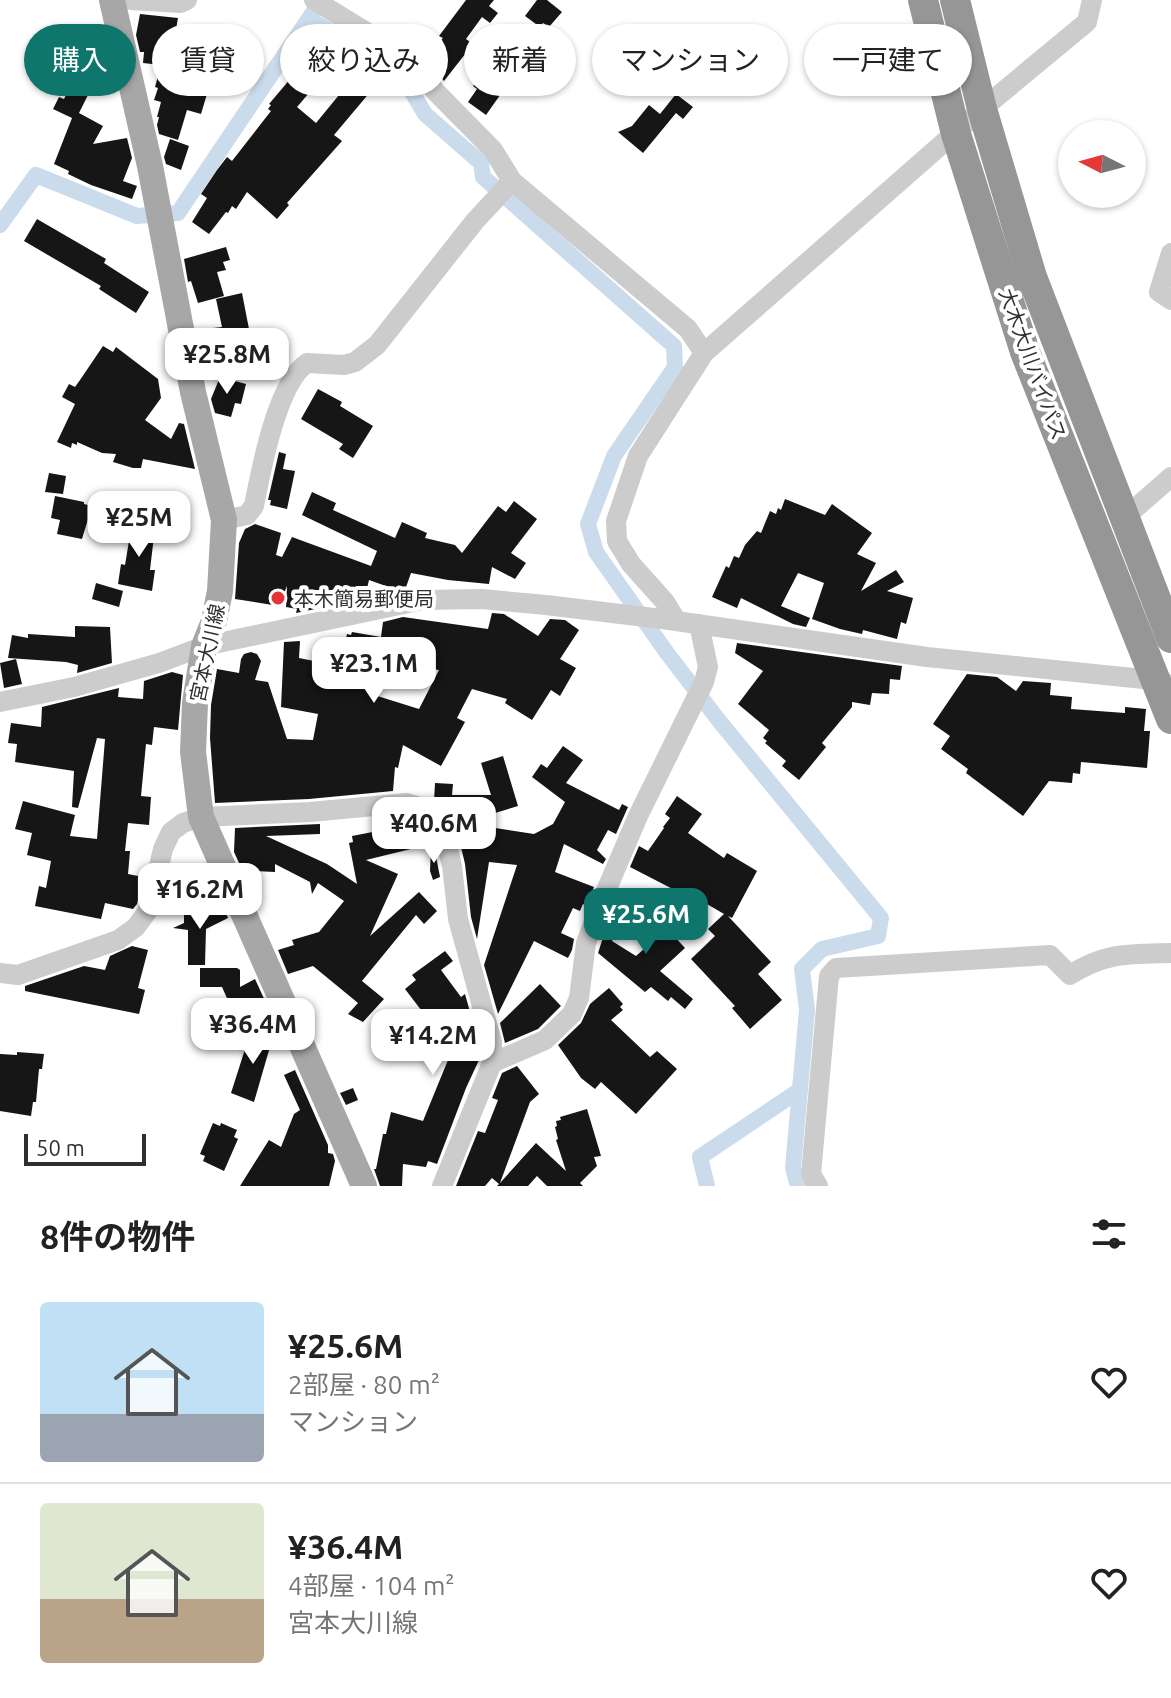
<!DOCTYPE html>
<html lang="ja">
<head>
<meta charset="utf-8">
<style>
	:root { --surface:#fff; --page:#f2f2f2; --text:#222; --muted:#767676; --line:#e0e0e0; --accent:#0f766e }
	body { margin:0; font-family:Ubuntu,"Noto Sans JP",sans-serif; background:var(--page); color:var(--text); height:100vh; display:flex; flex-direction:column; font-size:30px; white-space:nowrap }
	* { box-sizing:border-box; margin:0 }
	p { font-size:26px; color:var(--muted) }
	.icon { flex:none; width:44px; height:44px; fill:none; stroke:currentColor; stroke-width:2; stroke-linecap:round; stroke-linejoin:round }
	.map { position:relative; height:1186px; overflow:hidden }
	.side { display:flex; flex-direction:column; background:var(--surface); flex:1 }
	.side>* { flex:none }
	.top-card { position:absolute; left:24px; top:24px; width:1124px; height:72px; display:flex; gap:16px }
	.needle { width:52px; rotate:276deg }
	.tools { position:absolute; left:1058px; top:120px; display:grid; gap:16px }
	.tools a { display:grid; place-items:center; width:88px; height:88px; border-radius:50%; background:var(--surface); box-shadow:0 2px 6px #0004; font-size:40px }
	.scale { position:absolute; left:24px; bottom:20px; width:122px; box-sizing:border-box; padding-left:8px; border:4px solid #2f2f2f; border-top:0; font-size:22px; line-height:28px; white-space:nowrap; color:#2f2f2f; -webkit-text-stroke:6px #fff; paint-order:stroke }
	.price { position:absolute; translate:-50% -68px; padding:0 18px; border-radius:16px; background:#fff; color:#222; font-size:26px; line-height:52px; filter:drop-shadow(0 2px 4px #0008) }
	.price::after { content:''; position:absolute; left:50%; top:48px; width:24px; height:18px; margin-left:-12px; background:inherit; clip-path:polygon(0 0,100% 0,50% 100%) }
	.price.current { background:var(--accent); color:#fff }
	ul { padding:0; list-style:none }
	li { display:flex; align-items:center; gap:24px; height:200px; padding:0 40px }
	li+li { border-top:2px solid var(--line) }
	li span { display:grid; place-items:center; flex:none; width:224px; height:160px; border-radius:8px; color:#555 }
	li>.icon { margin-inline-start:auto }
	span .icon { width:96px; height:96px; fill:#fffc; stroke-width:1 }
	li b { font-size:34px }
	h2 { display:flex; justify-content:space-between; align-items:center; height:96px; padding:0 40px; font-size:34px }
	.chip { padding:0 28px; border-radius:36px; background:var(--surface); box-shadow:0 2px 6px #0004; font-size:28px; line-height:72px }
	.chip.current { background:var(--accent); color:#fff }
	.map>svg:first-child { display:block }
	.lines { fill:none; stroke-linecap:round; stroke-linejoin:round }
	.canal { stroke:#cadcec; stroke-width:16 }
	.building { fill:#161616; fill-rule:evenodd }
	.minor { stroke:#ccc; stroke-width:20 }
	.major { stroke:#a7a7a7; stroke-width:26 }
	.highway { stroke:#969696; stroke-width:30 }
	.poi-dot { fill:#e43433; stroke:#fff; stroke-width:3 }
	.labels { text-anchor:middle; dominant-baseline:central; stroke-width:8; stroke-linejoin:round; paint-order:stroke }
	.street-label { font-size:20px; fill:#2f2f2f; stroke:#fff }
	.poi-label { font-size:20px; fill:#2f2f2f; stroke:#fff; text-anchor:start }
</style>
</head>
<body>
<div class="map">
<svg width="1171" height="1186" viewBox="0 0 1171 1186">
	<rect width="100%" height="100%" fill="#fff"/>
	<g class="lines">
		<g class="canal">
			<polyline points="309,19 400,72 425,114 481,163 483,177 674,346 675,367 614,456 588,524 596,552 667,653 720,722 881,918 878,936 822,949 802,969 807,1010 793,1168 798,1186"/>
			<polyline points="0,225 36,175 137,216 178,213 314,11"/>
			<polyline points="707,1186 700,1157 800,1090"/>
		</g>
	</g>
	<g class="building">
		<polygon points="466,0 494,0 489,6 498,13 490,23 482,17 466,39 473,44 444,81 425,57 443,38 439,36"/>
		<polygon points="537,0 547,0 562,12 549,27 543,23 540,27 525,16"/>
		<polygon points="140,14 178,18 175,35 180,36 176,58 192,62 184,87 207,94 201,114 187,110 178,140 159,134 157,125 159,117 157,117 161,102 154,100 158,88 155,87 161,65 143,63 144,52 140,52 136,35"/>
		<polygon points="508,37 533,55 520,73 517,71 486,115 468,102 477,89 473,86"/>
		<polygon points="333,65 297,107 316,123 348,84 350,87 356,79 371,91 334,135 342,141 287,203 289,205 277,219 247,192 236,209 232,206 228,213 226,212 209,234 192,222 207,198 201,194 217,170 227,157 232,161 271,111 268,109 271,105 269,104 291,78 307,70 307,67"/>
		<polygon points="72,82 90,91 79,113 103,126 93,144 127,138 132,158 123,181 137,186 132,199 91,185 68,174 69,171 54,164 72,118 53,109 59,97 64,99"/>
		<polygon points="676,94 693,107 683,119 676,113 643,153 618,132 632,126 649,105 660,114"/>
		<polygon points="170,139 189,146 181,170 166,164 164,157"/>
		<polygon points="37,219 106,259 104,263 149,292 136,313 99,289 101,286 24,241"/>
		<polygon points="226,247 230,260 223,262 226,270 217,272 224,296 198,303 191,281 188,282 184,259"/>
		<polygon points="242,293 249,329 231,332 232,339 216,342 213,328 222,327 216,299"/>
		<polygon points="103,346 113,352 116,347 158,379 161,398 145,420 171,439 179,423 184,424 195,469 143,459 141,468 133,468 113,462 116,454 102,453 77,442 77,445 72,443 71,448 57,442 75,404 62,397 69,384 75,387 80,380"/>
		<polygon points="220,377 246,384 241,404 235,403 231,417 215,413 211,399"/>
		<polygon points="318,389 342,402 340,406 373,426 353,458 339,449 343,444 301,419"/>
		<polygon points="279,452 286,454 283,469 295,471 287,509 270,505 271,500 268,500"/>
		<polygon points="49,473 66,476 63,494 45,492"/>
		<polygon points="312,492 336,503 333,510 395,538 402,522 427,533 425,538 455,545 462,553 498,506 506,512 514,501 537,519 511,553 526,563 515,579 492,567 489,584 448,580 411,573 405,590 401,588 400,591 369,580 365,597 356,595 355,599 338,594 337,599 332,599 330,606 296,613 297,609 286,607 287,586 279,606 235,599 239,543 245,529 255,524 281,533 276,555 282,557 292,537 371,566 377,551 302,515"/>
		<polygon points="55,496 84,502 84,504 92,506 82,539 57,534 60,520 51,518"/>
		<polygon points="785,499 825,515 832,504 872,533 857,554 876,563 861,591 896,570 904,582 887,591 913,598 906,624 901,622 897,639 863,630 862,634 840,629 812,619 824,583 798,573 781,606 810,618 806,627 793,624 741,598 737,608 712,597 726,566 729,568 734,556 739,558 745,545 757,531 761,533 770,511 776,514 778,508 781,510"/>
		<polygon points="132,523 155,527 150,570 155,570 152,591 118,584 121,564 125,565"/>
		<polygon points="96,583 123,591 119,607 92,599"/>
		<path d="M492,613L504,614L538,636L550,619L565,620L579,630L560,659L576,668L560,696L551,690L532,720L505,703L507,699L472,689L457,718L465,722L441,766L403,745L398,768L395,767L393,791L309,799L215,803L210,738L211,705L217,669L239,673L241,659L244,654L251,652L257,654L261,661L255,680L268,682L287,739L313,740L318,714L281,707L284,642L300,641L299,658L334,665L336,659L341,660L347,634L351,635L352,632L381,637L383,622L403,617L488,629ZM377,663L439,670L419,709L371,694Z"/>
		<polygon points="75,626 110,627 112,663 77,673 78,665 66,662 8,658 12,635 28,638 28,634 75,637"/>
		<polygon points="737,643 902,666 900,680 890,679 889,694 872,693 870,705 852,702 852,707 822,743 826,747 799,780 782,766 786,761 765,743 767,741 763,738 769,730 738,704 763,671 735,653"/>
		<polygon points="16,659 22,684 4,688 0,663"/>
		<polygon points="172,672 183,675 178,730 154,727 152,745 146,744 141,796 151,797 149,825 128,823 125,851 130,851 128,874 143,877 137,904 133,909 105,903 101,919 35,906 39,886 46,888 51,861 27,855 32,833 15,829 23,801 75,815 70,836 97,839 105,739 97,738 78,808 72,807 74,771 15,762 17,744 8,743 11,723 41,727 42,707 119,688 118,697 143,699 144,681"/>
		<polygon points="967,674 997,677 1016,691 1023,681 1051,683 1050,695 1072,697 1071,709 1125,713 1125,707 1146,709 1144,731 1150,731 1147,768 1081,762 1080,774 1073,773 1072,783 1049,781 1023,816 966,773 968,769 941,749 950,736 933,724"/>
		<polygon points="563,746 583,760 566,783 619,810 622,804 628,807 616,834 608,830 597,850 606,859 603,864 564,844 555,872 594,887 586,906 583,904 580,911 573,908 561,933 574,939 572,950 568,958 534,941 498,1014 484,965 517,865 489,862 477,939 471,917 465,864 458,834 447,813 434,801 435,783 453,784 452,795 491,795 481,763 503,756 518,806 462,823 534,834 553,824 565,802 532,777 541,764 547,768"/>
		<polygon points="677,796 702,814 688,833 724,858 727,853 757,871 732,918 728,916 771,962 758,974 782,1000 750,1029 732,1008 735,1006 691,959 715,936 708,929 724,914 695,897 694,900 630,867 639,846 648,851 664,828 663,827 670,818 665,814"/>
		<polygon points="406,816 412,818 419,847 366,860 398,874 370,936 419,892 437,911 424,924 416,915 362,981 384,999 363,1022 348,1014 358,1003 313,966 288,974 278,950 294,945 292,940 319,932 344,901 318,883 312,894 310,882 275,864 275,872 255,871 255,876 245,876 234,852 235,828 320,824 320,834 266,836 327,864 357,884 349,843 353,842 352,836 388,829 385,818"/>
		<polygon points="434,846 440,877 433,880 430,871 431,847"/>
		<polygon points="189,906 203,906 203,915 223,907 228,918 206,929 205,965 188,965 188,930 173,928 184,923 184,913 189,913"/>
		<polygon points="654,906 667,920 663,924 685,948 660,971 693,999 685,1009 671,997 668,1001 651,987 645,992 598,953 612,910 616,912 618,907 624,910 612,941 636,956 654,940 638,923"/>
		<polygon points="132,946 148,950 138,988 145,990 139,1014 25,991 25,986 84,966 105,970 110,956"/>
		<polygon points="445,951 453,961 441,970 461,997 465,994 479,1044 479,1060 466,1088 437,1164 428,1161 426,1167 403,1164 402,1186 380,1186 374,1169 376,1169 383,1134 386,1134 391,1112 423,1121 457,1038 447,1044 405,989 416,980 412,975"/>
		<polygon points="200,968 237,968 240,970 240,987 255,979 266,1003 242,1014 241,1011 234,1014 222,987 200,987"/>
		<polygon points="540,984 561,1006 538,1029 505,1043 500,1023"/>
		<polygon points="609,988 623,1004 620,1007 623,1010 611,1020 650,1057 657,1051 677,1069 636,1114 601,1082 595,1089 581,1078 558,1045 581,1023 590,1004"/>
		<polygon points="259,1028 274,1033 254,1102 231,1093 247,1043 254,1045"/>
		<polygon points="424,1031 443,1047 424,1059 419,1054 415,1057 407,1043"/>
		<polygon points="17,1052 44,1054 42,1069 39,1069 36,1102 33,1102 31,1116 0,1111 0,1054 17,1055"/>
		<polygon points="517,1066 539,1094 530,1102 500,1183 536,1143 566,1171 556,1140 558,1139 555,1127 557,1126 556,1121 561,1120 560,1117 587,1109 601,1156 594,1157 597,1166 580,1183 583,1186 547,1186 537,1176 528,1186 497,1186 499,1184 492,1178 485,1186 456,1186 478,1131 485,1133 498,1100 492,1098 502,1073"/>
		<polygon points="295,1070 328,1145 328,1153 333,1154 335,1161 329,1186 240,1186 269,1140 281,1147 294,1114 300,1110 284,1075"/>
		<polygon points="353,1088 358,1100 346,1105 340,1093"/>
		<polygon points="213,1123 220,1126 221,1123 237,1130 234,1137 238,1139 224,1171 203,1161 205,1156 200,1154"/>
	</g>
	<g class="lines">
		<g class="minor">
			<polyline points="131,0 180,3 187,0"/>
			<polyline points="314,0 396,50 417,67 435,91 493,150 512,181 688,329 704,353"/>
			<polyline points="1171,253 1159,292 1171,300"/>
			<polyline points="1124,518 1171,477"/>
			<path d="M224,520L247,515L254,506C261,470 277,383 307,363L344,365L355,362L377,345L475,221L512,181"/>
			<polyline points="676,620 665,602 631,564 617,541 616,521 638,456 704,353 982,109 1087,22 1092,0"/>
			<polyline points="0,702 74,687 159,663 204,646 423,600 482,599 546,605 662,619 927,657 1163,681"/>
			<polyline points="0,973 18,975 118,940 136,927 149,909 163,849 171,832 183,823 201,817 310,812 407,803 423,808 436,819 445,837 452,866 458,919 492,1042 492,1063 442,1186"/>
			<polyline points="492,1063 545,1040 572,1014 579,998 586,943 603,898 638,816 704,682 708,667 699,624"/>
			<path d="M818,1186L811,1174L829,976L836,968L1050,955L1070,975C1105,952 1131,954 1171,953"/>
		</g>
		<polyline class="major" points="112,0 150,166 193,392 224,520 220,591 214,621 204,646 195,703 193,752 201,817 364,1186"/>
		<g class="highway">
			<polyline points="923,0 956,134 1025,352 1171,719"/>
			<polyline points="955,0 982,109 1032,277 1171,638"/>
		</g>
	</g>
	<circle class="poi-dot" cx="278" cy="598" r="8"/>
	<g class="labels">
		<g class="street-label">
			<text transform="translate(1033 364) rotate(70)">大木大川バイパス</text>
			<text transform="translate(207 653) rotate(-78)">宮本大川線</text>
		</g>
		<g class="poi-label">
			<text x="294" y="598">本木簡易郵便局</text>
		</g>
	</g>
</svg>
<div class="tools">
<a><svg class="needle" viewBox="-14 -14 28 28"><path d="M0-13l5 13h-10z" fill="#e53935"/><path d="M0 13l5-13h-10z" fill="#767676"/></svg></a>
</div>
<div class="scale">50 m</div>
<b class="price" style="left:227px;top:396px">¥25.8M</b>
<b class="price" style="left:139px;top:559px">¥25M</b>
<b class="price" style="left:374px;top:705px">¥23.1M</b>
<b class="price" style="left:434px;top:865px">¥40.6M</b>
<b class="price" style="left:200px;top:931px">¥16.2M</b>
<b class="price current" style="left:646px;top:956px">¥25.6M</b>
<b class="price" style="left:253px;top:1066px">¥36.4M</b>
<b class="price" style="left:433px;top:1077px">¥14.2M</b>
<div class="top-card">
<a class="chip current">購入</a>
<a class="chip">賃貸</a>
<a class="chip">絞り込み</a>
<a class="chip">新着</a>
<a class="chip">マンション</a>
<a class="chip">一戸建て</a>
</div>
</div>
<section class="side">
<h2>8件の物件<svg class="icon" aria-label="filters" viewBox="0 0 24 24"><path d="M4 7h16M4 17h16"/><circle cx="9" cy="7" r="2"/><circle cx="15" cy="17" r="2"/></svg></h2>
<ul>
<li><span style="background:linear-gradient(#bfe0f5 70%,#9aa5b1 0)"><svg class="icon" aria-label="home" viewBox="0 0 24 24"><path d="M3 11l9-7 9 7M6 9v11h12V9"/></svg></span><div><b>¥25.6M</b><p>2部屋 · 80 m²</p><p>マンション</p></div><svg class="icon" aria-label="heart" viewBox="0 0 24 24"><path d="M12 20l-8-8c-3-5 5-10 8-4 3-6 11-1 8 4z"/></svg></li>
<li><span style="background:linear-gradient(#dfe7d0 60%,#b9a48a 0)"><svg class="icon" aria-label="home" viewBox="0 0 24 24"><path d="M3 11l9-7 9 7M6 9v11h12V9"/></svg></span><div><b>¥36.4M</b><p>4部屋 · 104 m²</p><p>宮本大川線</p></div><svg class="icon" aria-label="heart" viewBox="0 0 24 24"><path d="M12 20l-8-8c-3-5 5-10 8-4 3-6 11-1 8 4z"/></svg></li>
</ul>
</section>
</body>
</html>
